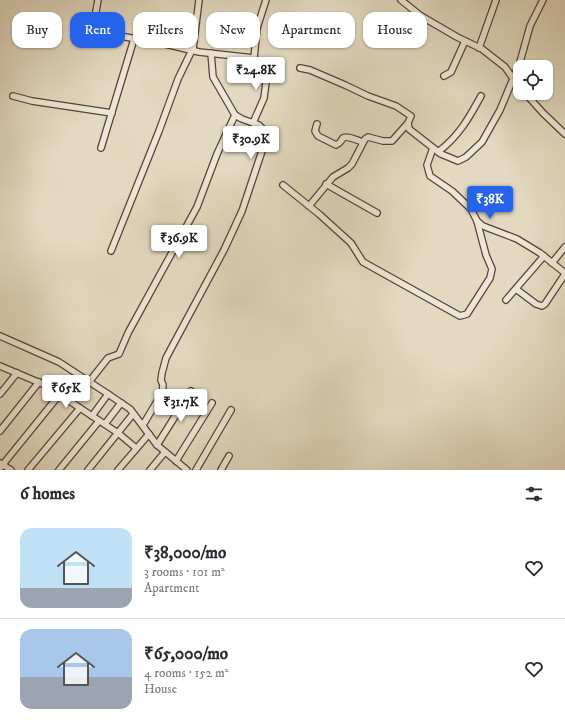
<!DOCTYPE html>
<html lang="en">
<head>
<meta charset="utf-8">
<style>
	:root { --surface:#fff; --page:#f7f7f7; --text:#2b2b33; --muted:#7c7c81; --line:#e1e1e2; --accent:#2563eb }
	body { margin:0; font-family:"IM FELL DW Pica",serif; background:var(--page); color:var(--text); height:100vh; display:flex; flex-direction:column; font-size:15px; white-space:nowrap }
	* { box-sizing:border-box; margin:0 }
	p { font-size:13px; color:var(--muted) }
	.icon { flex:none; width:22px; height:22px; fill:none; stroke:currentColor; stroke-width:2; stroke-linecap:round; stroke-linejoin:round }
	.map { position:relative; height:470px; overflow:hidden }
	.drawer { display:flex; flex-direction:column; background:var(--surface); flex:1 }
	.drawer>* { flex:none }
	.banner { position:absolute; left:12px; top:12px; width:541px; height:36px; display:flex; gap:8px }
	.controls { position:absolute; left:513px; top:60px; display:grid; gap:8px }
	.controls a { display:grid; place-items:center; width:40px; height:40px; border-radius:8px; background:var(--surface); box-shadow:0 1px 3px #0004; font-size:20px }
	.price { position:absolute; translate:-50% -34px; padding:0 9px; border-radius:4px; background:#fff; color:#222; font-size:13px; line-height:26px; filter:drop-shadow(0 1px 2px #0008) }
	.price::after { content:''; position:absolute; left:50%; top:24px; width:12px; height:9px; margin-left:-6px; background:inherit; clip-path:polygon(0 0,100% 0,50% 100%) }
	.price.active { background:var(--accent); color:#fff }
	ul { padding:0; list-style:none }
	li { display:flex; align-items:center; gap:12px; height:100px; padding:0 20px }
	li+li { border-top:1px solid var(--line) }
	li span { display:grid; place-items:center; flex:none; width:112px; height:80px; border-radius:12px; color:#555 }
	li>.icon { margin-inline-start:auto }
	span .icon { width:48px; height:48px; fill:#fffc; stroke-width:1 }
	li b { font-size:17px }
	h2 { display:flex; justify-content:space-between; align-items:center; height:48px; padding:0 20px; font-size:17px }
	.tag { padding:0 14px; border-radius:12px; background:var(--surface); box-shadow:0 1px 3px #0004; font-size:14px; line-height:36px }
	.tag.active { background:var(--accent); color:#fff }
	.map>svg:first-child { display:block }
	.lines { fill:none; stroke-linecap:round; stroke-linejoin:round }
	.minor-casing { stroke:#564332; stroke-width:8 }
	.minor { stroke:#ece6d6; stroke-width:5.5 }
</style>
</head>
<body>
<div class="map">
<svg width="565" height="470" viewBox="0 0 565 470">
	<rect width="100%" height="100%" fill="#e2d9c0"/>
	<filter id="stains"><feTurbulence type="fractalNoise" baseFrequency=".005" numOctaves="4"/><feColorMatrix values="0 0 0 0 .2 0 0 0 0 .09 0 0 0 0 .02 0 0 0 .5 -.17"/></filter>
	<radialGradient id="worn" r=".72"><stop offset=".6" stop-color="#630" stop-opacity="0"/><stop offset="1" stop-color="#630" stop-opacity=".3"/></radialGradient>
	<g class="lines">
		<g class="minor-casing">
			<g id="minor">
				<polyline points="98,0 93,28 96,32 161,43 199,52 254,58 257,28 266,0"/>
				<polyline points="401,0 421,16 457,37 482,49 505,67 520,88"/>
				<polyline points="479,48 496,0"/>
				<polyline points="193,49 199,0"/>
				<polyline points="300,68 310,70 345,85 368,96 396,106 411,116 408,123 409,129 441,154 458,161 466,157 482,142 500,110 520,62 530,26 543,0"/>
				<polyline points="444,76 451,72 465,41"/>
				<polyline points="546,87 547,87"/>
				<polyline points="525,93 543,113 565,134"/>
				<polyline points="13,96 32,101 112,113"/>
				<polyline points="253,123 264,98 266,82 254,58"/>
				<path d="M317,124L315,131L318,136L336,145C341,143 340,142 343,138C347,135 358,141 363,142"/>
				<polyline points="101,148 134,39"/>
				<polyline points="433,148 427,165 430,176 452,191 471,209 477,221 483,226 517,239 540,253 565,273"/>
				<path d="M438,152C459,136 469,118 481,96"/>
				<polyline points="326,184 377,213"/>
				<polyline points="283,185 319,214 351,243 363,262 460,316 467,314 490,278 492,269 486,255 477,221"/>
				<polyline points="309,206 333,177 348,168 352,164 365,139 368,137 383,141 392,141 408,123"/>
				<polyline points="111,251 159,131 178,79 192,50"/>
				<polyline points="552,263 565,247"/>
				<polyline points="516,289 536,304 542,306 545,304 565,274"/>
				<polyline points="506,300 544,256"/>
				<polyline points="0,336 59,362 108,394 130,409 157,445 187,470"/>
				<polyline points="0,366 45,385 118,433 136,448"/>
				<polyline points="89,382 108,358 119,354 128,333 197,207 217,154 235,115"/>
				<polyline points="0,394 17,373"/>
				<polyline points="92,416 108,394"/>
				<polyline points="105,424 121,403"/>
				<polyline points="143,425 162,393 163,385 161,380 162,373 166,358 224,250 242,211 266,139 266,132 259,125 242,119 235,115 213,77 211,53"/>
				<polyline points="0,431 39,382"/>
				<polyline points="157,445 191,391"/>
				<polyline points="176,461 212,403"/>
				<polyline points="0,463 11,470"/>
				<polyline points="0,468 60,394"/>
				<polyline points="28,470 80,408"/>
				<polyline points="59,470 99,421"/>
				<polyline points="88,470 133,414"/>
				<polyline points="118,470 149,434"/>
				<polyline points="150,470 165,452"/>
				<polyline points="196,470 231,410"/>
				<polyline points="221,470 229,456"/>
			</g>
		</g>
		<use href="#minor" class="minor"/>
	</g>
	<rect width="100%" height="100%" filter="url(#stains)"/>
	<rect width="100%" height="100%" fill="url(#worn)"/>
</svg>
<div class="controls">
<a><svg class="icon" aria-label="locate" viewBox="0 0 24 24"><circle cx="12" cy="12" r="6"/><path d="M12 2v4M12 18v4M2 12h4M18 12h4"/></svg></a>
</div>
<b class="price" style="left:256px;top:91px">₹24.8K</b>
<b class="price" style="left:251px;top:160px">₹30.9K</b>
<b class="price active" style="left:490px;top:220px">₹38K</b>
<b class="price" style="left:179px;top:259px">₹36.9K</b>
<b class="price" style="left:66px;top:409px">₹65K</b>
<b class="price" style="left:181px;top:423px">₹31.7K</b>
<div class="banner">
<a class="tag">Buy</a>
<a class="tag active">Rent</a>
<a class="tag">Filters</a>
<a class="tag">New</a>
<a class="tag">Apartment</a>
<a class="tag">House</a>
</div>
</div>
<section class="drawer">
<h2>6 homes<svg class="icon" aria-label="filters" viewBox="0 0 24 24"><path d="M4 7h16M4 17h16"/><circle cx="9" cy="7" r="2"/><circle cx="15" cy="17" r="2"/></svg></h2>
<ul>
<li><span style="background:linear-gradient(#bfe0f5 75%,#9aa5b1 0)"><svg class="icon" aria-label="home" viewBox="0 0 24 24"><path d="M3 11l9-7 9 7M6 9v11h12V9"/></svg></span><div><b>₹38,000/mo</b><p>3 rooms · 101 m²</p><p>Apartment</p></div><svg class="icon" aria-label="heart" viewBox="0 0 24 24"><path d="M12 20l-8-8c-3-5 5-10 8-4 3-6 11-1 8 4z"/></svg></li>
<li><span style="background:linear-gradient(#a9c7e8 60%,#9aa5b1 0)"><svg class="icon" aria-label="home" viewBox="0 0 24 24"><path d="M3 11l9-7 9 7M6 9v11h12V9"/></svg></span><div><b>₹65,000/mo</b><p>4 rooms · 152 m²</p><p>House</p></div><svg class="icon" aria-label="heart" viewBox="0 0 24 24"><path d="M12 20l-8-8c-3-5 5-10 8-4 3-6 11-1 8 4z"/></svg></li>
</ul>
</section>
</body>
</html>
